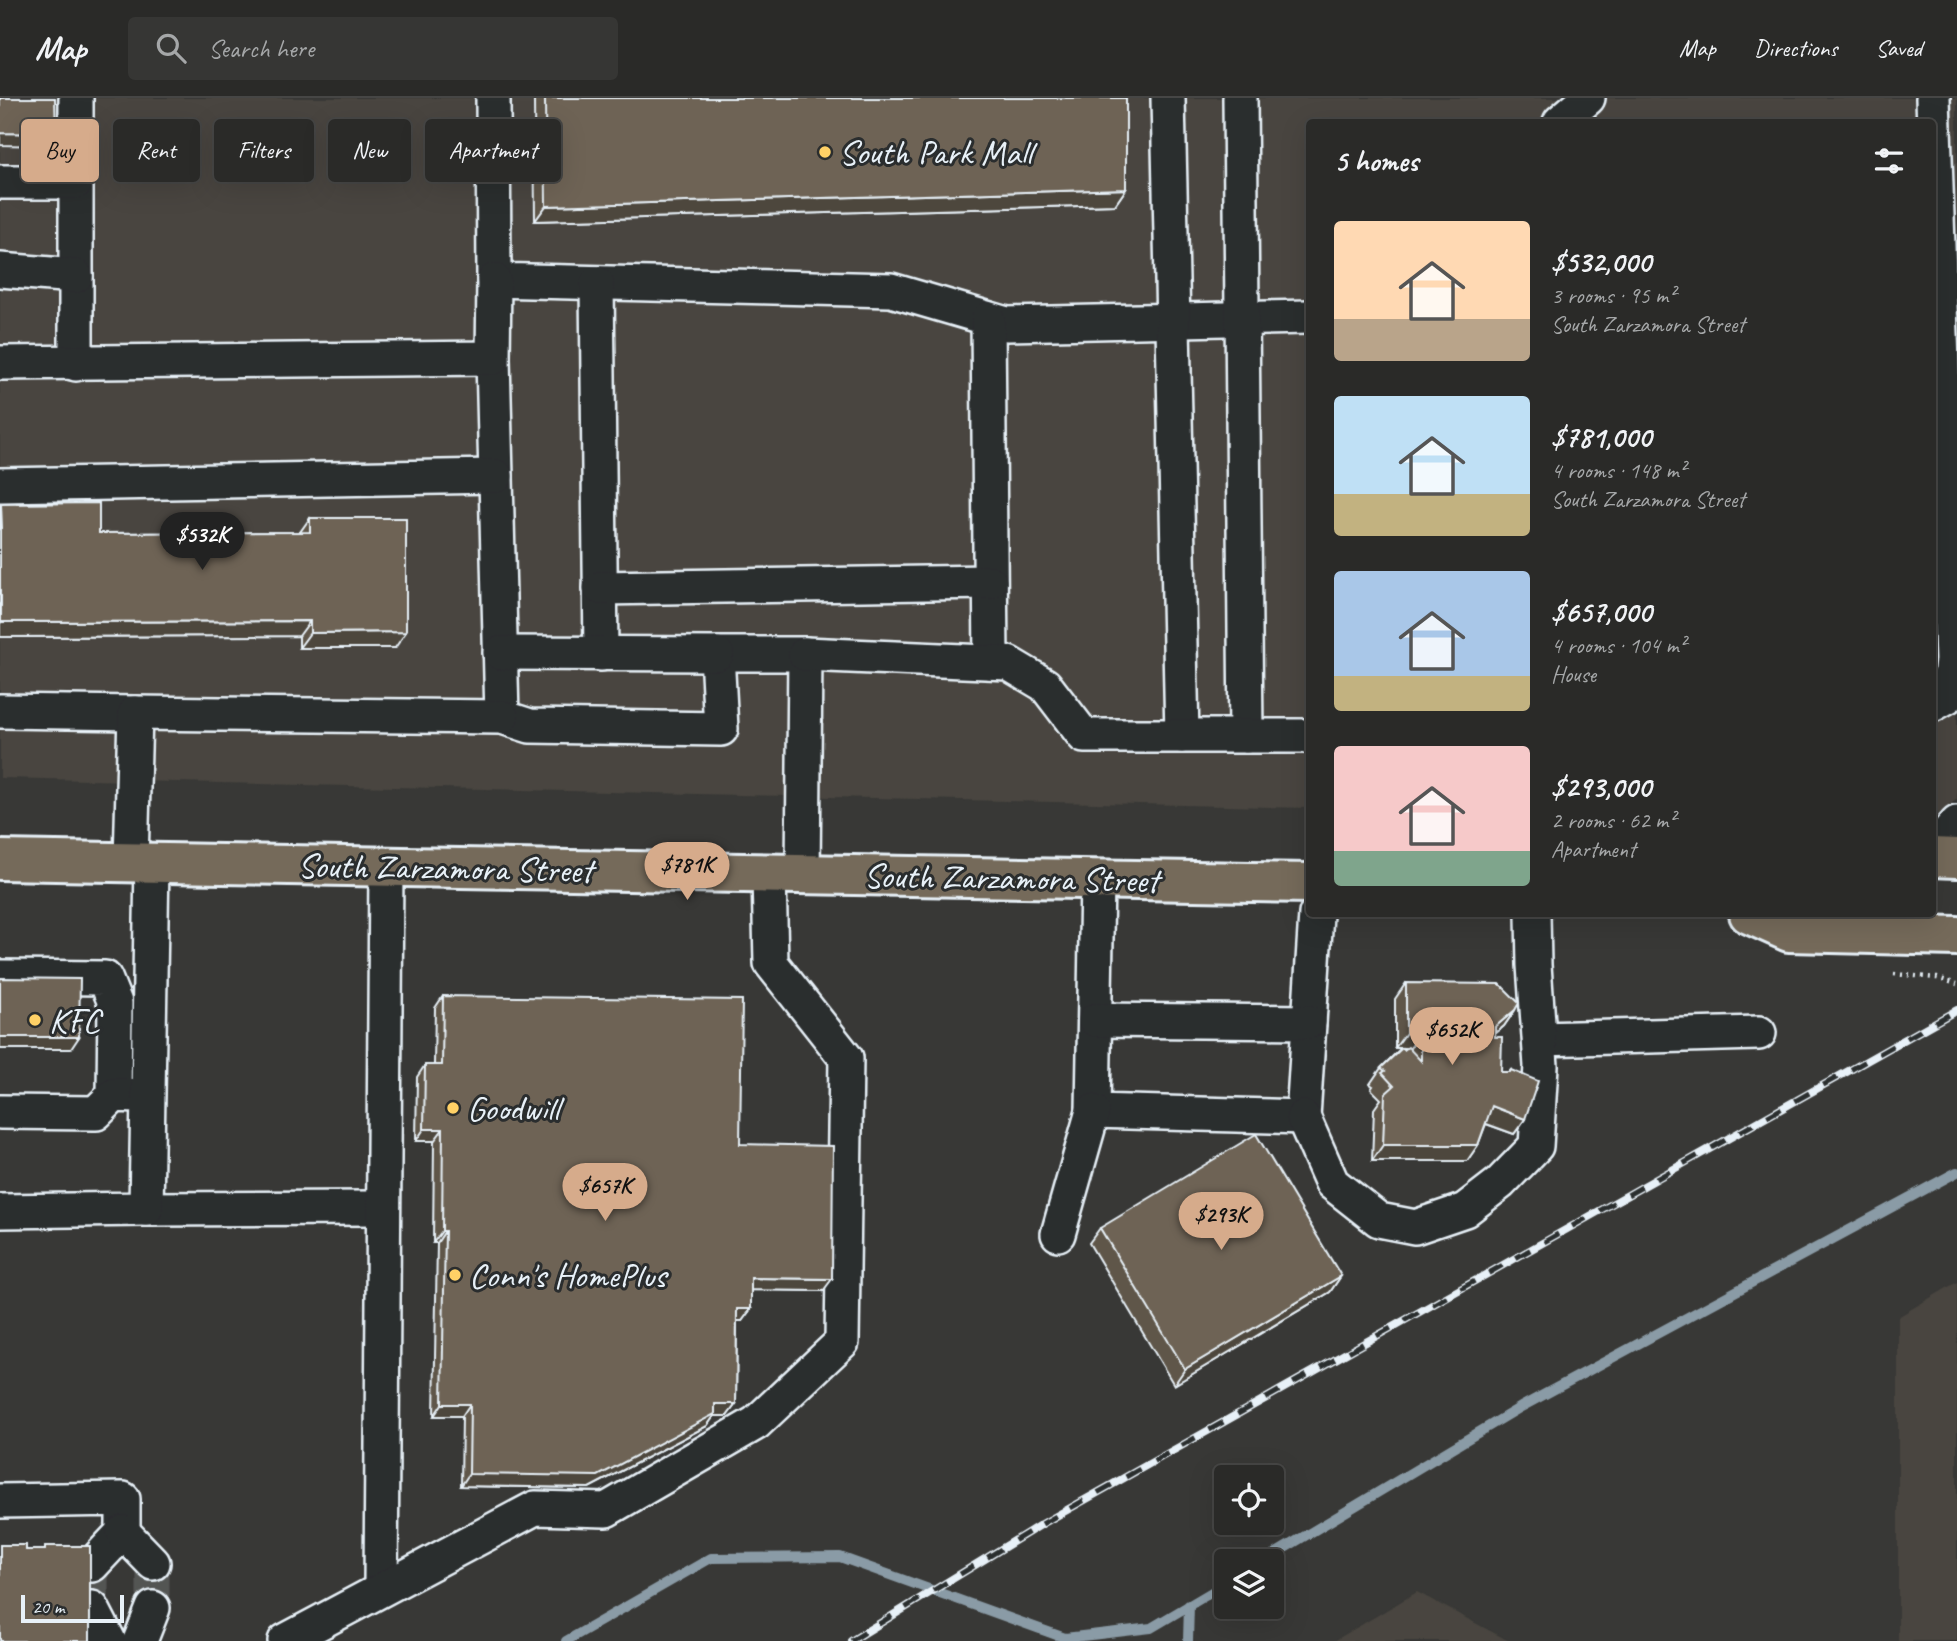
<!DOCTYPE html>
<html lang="en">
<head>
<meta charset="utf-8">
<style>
	:root { --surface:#2a2a28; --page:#363634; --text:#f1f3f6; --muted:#a5a7a8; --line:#464645; --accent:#d6ab8b }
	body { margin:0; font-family:Caveat,sans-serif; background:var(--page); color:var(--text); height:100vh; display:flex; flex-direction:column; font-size:26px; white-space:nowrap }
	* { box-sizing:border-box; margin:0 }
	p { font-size:23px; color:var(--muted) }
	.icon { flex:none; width:38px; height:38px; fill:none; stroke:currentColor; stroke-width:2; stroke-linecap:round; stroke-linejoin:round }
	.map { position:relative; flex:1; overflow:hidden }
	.drawer { position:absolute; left:1306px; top:21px; width:630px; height:798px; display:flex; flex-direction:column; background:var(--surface); border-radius:7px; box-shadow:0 7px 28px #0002,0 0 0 2px var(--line) }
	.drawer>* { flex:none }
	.guide { position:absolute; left:21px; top:21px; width:665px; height:63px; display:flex; gap:14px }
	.buttons { position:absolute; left:1214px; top:1367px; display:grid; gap:14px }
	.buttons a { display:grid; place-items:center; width:70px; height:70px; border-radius:7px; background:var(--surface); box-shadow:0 7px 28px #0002,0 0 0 2px var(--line); font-size:35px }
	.scale { position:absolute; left:21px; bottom:18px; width:103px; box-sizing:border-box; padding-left:7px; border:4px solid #e8f1f8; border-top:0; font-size:19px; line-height:24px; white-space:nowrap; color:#e8f1f8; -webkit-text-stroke:5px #2a2d2e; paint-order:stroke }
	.price { position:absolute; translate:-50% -60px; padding:0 16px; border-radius:24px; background:var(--accent); color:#111; font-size:23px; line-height:46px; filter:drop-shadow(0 2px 4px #0008) }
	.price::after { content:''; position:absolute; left:50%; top:42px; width:21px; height:16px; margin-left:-10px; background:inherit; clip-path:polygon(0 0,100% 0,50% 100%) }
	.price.active { background:#222; color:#fff }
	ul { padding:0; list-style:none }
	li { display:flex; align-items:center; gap:21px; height:175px; padding:0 28px }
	li span { display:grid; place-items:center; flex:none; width:196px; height:140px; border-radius:7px; color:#555 }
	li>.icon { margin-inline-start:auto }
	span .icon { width:84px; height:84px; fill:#fffc; stroke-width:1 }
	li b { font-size:30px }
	h2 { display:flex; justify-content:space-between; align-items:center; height:84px; padding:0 28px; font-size:30px }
	.pill { padding:0 24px; border-radius:7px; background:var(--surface); box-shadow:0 7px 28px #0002,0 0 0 2px var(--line); font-size:24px; line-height:63px }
	.pill.active { background:var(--accent); color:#111 }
	header { display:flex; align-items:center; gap:42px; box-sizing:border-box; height:98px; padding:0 35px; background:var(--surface); border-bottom:2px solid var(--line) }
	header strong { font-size:33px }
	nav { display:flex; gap:38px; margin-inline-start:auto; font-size:24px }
	.search { width:490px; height:63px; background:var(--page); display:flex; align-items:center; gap:18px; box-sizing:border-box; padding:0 24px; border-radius:7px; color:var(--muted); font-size:26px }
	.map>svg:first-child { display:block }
	.built { fill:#48453f }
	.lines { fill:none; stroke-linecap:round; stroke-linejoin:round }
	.stream { stroke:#8a9ba6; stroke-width:10 }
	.minor-tunnel { stroke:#525453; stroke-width:33; stroke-dasharray:33 17; stroke-linecap:butt }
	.minor-casing { stroke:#e8f1f8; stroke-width:38 }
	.major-casing { stroke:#e8f1f8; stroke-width:44 }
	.path { stroke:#e8f1f8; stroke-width:4.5; stroke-dasharray:2 5; stroke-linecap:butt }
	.minor { stroke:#2a2d2e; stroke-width:33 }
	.major { stroke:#746a5a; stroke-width:38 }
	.rail-casing { stroke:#e8f1f8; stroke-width:8 }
	.rail { stroke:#2a2d2e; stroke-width:5; stroke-dasharray:16; stroke-linecap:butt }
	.wall { fill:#5f5649; stroke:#e8f1f8; stroke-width:2 }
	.shaded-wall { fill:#4d463c; stroke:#e8f1f8; stroke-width:2 }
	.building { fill:#6e6455; stroke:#e8f1f8; stroke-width:2 }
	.poi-dot { fill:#ffd166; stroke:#2a2d2e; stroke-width:2.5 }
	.labels { text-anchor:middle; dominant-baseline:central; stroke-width:6; stroke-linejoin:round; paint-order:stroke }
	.poi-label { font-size:35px; fill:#e8f1f8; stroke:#2a2d2e; text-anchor:start }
	.street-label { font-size:35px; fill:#e8f1f8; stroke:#2a2d2e }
</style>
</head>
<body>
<header>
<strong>Map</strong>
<div class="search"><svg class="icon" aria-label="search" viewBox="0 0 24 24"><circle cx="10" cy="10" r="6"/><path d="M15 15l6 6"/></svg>Search here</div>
<nav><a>Map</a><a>Directions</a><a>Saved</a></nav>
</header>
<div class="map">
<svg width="1957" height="1543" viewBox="0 0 1957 1543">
	<rect width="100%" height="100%" fill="#383836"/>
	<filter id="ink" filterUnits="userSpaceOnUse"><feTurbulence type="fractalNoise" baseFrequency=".0143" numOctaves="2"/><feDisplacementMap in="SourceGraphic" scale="14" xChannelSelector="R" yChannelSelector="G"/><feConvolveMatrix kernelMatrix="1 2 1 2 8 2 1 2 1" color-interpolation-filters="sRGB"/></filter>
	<g filter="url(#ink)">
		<g class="built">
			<polygon points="0,0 1957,0 1957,701 1932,721 1932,24 1309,24 1309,710 0,680"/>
			<polygon points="1957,1184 1957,1543 1898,1543 1898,1219"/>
			<polygon points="1417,1494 1509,1543 1334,1543"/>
		</g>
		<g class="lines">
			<g class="stream">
				<polyline points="1263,1463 1521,1309 1957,1074"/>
				<polyline points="566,1543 711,1460 840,1459 1065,1540 1151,1530 1227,1485"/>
				<polyline points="1188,1543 1189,1507"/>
			</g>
			<g class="minor-tunnel">
				<polyline points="153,1465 153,1510"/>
				<polyline points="92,1510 92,1467"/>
			</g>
			<g class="minor-casing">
				<g id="minor">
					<polyline points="76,0 76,266"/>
					<polyline points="493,0 494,182 891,192 1007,226 1309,219"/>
					<polyline points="1168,0 1182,638"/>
					<polyline points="1240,0 1246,638"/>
					<polyline points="1560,24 1588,0"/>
					<polyline points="0,84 76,84"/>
					<polyline points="0,172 76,178"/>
					<polyline points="597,185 601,556"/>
					<polyline points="988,221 991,564"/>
					<polyline points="493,260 502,619 530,628 721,631 717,556 805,556 803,776"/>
					<polyline points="0,265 493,260 494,182"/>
					<polyline points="0,387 496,378"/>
					<polyline points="600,490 990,484"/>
					<polyline points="500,555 717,556"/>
					<polyline points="805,556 1008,565 1045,587 1084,638 1309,638"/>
					<polyline points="1932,607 1948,598 1952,562 1933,0"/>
					<polyline points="0,613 135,615"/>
					<polyline points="1932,754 1957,725"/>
					<polyline points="131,764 135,615 502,619"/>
					<polyline points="1097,782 1093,1013 1303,1019 1316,816"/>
					<polyline points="0,879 105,880 115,905 114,997"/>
					<polyline points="1095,922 1309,924"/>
					<polyline points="1540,941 1759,935"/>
					<polyline points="0,1014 96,1015 114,997 137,998"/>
					<polyline points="1303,1019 1332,1085 1379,1122 1415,1129 1465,1112 1500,1085 1536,1048 1541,968 1534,867 1533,816"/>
					<polyline points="146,1111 383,1110"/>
					<polyline points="0,1113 146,1111 152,765"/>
					<polyline points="1058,1136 1093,1013"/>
					<polyline points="0,1403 123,1401 123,1434 92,1467"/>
					<polyline points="123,1434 153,1465"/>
					<polyline points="381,1491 386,769"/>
					<polyline points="92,1510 109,1543"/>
					<polyline points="140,1543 153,1510"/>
					<polyline points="285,1543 535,1410 606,1412 756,1325 842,1244 846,960 771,865 769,776"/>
				</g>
			</g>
			<g class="major-casing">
				<g id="major">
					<polyline points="1932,759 1957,760"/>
					<polyline points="0,762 1309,785"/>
					<polyline points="1749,816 1789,834 1957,838"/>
				</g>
			</g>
			<polyline class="path" points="1894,876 1937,880 1957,886"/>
			<use href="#minor" class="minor"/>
			<use href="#major" class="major"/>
			<g class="rail-casing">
				<polyline id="rail" points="851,1543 1042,1426 1957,912"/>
			</g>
			<use href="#rail" class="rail"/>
		</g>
		<g class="wall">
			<polygon points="534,0 1126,0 1126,91 1115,107 535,123"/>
			<polygon points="1,406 99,435 300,434 310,420 395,550 299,550 299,538 0,539 0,407"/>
			<polygon points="1406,885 1515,912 1504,928 1495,936 1501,974 1509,974 1511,972 1525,1021 1514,1036 1486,1026 1478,1047 1467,1063 1372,1063 1374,1011 1381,1001 1371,991 1373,988 1370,986 1381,970 1401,950 1395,950 1395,901"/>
			<polygon points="443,898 740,1046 823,1193 751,1192 751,1211 742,1223 737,1223 736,1306 727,1318 714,1318 707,1328 589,1390 461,1388 462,1318 434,1318 437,1145 433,1145 434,1043 416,1043 417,979 425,967 434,967 435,910"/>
			<polygon points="1100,1130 1341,1178 1330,1194 1174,1287 1089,1145"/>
		</g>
		<g class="shaded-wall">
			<polygon points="0,35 56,36 47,48 0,47"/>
			<polygon points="1126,91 1115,107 535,123 546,108"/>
			<polygon points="310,523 299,538 0,539 0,526 1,524"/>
			<polygon points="406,534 395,550 299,550 310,535"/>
			<polygon points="1515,912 1504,928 1484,945 1495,929"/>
			<polygon points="1406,935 1421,935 1410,950 1395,950"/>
			<polygon points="0,939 79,939 71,951 0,951"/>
			<polygon points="1492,1008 1525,1021 1514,1036 1481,1024"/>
			<polygon points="424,1031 443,1031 434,1043 416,1043"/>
			<polygon points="1383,1047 1478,1047 1467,1063 1372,1063"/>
			<polygon points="442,1133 445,1133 437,1145 433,1145"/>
			<polygon points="1341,1178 1330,1194 1174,1287 1185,1271"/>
			<polygon points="751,1180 832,1181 823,1193 742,1192"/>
			<polygon points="737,1211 751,1211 742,1223 729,1223"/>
			<polygon points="442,1306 470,1306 462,1318 434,1318"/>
			<polygon points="715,1306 736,1306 727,1318 714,1318 707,1328 589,1390 461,1388 469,1376"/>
		</g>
		<g class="building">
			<polygon points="0,0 55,0 56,36 0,35"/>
			<polygon points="545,0 1126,0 1126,91 546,108"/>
			<polygon points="99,405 99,435 310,434 310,420 406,420 406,534 310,535 310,523 1,524 1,498 0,498 0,430 2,430 1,406"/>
			<polygon points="0,880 80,881 79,939 0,939"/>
			<polygon points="1406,885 1500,886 1519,905 1515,912 1495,929 1495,939 1502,939 1501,974 1510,974 1511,972 1538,983 1525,1021 1492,1008 1478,1047 1383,1047 1385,996 1394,988 1382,975 1385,973 1381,970 1402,950 1404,952 1408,949 1421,963 1421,935 1406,935"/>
			<polygon points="443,898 742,902 740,1046 833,1048 832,1181 751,1180 751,1211 737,1211 736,1306 715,1306 715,1316 598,1378 469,1376 470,1306 442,1306 445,1133 442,1133 443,1031 424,1031 425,967 442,967"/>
			<polygon points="1256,1036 1341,1178 1185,1271 1100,1130"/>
			<polygon points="0,1447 26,1447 26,1452 45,1452 45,1448 90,1448 90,1543 0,1543"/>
		</g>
	</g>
	<g class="poi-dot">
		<circle cx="825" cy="54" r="7"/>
		<circle cx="35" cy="922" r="7"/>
		<circle cx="453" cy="1010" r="7"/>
		<circle cx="455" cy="1177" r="7"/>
	</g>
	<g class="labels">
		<g class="poi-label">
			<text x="839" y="54">South Park Mall</text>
			<text x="49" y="922">KFC</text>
			<text x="467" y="1010">Goodwill</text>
			<text x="469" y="1177">Conn's HomePlus</text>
		</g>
		<g class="street-label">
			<text transform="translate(445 770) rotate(1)">South Zarzamora Street</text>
			<text transform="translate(1011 780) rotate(1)">South Zarzamora Street</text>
		</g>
	</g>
</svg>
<div class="buttons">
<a><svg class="icon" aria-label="locate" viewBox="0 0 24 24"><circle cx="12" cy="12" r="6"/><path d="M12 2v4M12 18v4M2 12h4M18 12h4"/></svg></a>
<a><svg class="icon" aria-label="layers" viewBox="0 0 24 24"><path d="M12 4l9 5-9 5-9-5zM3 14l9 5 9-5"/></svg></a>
</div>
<div class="scale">20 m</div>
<b class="price active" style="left:202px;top:474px">$532K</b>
<b class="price" style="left:687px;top:804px">$781K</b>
<b class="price" style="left:1452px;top:969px">$652K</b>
<b class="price" style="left:605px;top:1125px">$657K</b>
<b class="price" style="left:1221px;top:1154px">$293K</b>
<div class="guide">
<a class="pill active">Buy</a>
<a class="pill">Rent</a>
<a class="pill">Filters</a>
<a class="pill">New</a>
<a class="pill">Apartment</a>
</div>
<section class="drawer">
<h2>5 homes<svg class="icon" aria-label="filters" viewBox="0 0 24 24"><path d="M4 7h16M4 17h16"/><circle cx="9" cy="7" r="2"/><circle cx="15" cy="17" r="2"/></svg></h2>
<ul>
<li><span style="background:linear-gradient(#ffd9b3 70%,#b9a48a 0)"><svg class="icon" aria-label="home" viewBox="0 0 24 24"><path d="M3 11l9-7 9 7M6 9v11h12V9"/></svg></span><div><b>$532,000</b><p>3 rooms · 95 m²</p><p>South Zarzamora Street</p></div></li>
<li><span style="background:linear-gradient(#bfe0f5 70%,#c2b280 0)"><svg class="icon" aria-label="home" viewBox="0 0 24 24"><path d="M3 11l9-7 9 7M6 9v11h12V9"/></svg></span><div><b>$781,000</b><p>4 rooms · 148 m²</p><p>South Zarzamora Street</p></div></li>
<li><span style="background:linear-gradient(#a9c7e8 75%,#c2b280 0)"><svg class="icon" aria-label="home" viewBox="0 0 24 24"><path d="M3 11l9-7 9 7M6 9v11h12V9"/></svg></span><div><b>$657,000</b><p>4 rooms · 104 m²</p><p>House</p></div></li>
<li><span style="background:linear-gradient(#f6c9c9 75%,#7fa58c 0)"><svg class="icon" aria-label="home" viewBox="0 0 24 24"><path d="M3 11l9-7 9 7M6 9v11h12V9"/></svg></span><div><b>$293,000</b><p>2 rooms · 62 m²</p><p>Apartment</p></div></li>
</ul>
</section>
</div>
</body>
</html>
